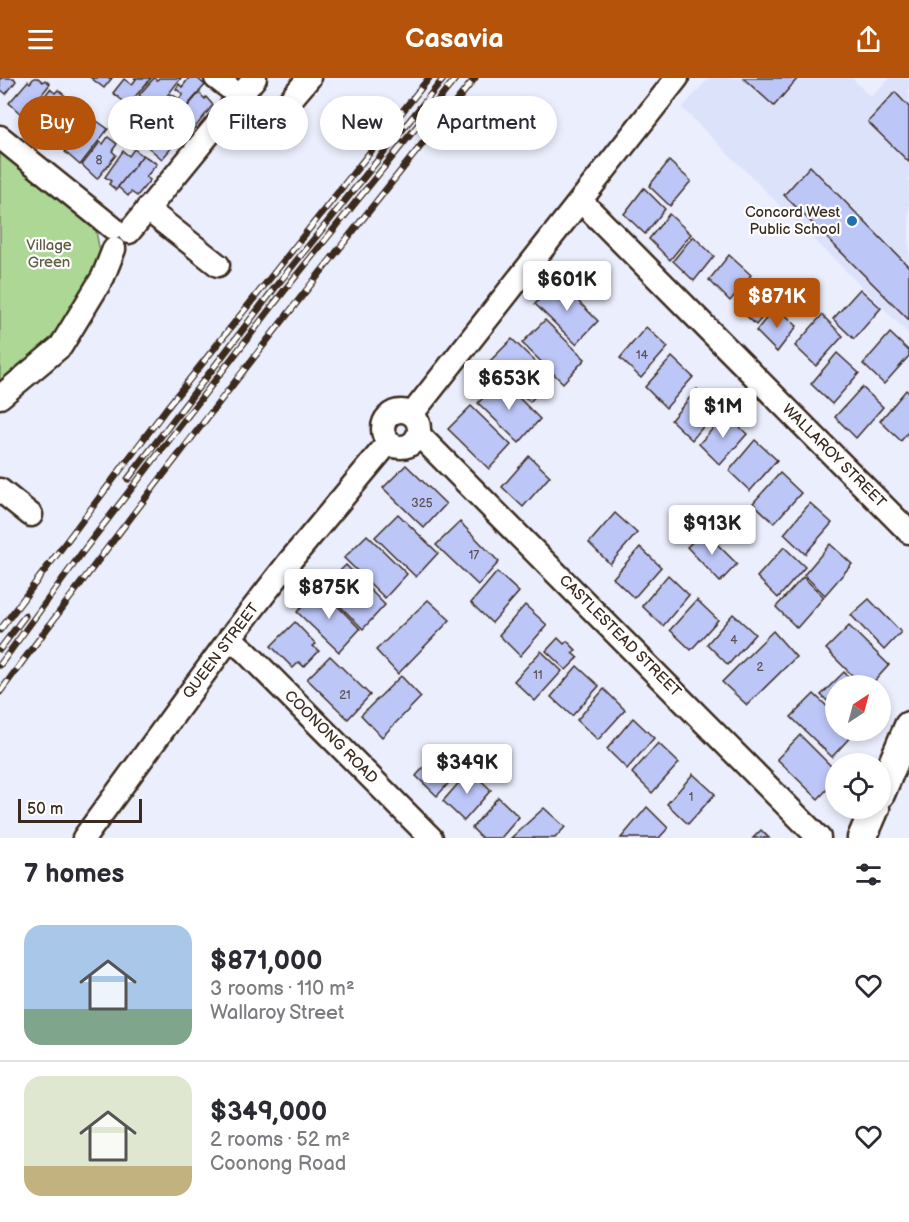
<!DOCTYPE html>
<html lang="en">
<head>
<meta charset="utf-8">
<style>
	:root { --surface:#fff; --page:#f2f2f3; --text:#2b2b33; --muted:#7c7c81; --line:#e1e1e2; --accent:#b45309 }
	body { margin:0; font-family:"Balsamiq Sans",sans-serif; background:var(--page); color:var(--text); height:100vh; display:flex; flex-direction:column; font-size:22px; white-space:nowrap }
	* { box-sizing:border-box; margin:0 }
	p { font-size:20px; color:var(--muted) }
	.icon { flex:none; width:33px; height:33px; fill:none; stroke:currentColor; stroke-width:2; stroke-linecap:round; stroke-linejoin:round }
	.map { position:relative; height:760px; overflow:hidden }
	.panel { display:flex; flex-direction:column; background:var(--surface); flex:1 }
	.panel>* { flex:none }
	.top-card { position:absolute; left:18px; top:18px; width:600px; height:54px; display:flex; gap:12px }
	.needle { width:39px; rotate:36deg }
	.fabs { position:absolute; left:825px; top:597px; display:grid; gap:12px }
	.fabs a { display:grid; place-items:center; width:66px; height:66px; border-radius:50%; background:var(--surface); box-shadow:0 3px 9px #0003; font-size:30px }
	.scale { position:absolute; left:18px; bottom:15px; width:124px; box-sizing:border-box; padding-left:6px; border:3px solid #3b2a1e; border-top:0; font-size:16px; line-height:21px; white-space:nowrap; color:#3b2a1e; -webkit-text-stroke:4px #fff; paint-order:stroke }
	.price { position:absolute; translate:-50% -51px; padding:0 14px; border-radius:6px; background:#fff; color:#222; font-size:20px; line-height:39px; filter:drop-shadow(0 2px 3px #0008) }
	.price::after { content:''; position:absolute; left:50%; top:36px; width:18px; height:14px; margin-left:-9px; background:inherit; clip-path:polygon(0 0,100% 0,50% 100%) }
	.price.active { background:var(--accent); color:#fff }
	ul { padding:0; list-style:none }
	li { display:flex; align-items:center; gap:18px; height:150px; padding:0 24px }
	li+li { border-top:2px solid var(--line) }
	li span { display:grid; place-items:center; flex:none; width:168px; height:120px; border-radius:18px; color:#555 }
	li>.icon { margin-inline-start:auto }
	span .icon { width:72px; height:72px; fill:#fffc; stroke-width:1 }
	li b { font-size:26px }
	h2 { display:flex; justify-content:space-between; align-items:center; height:72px; padding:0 24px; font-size:26px }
	.tag { padding:0 21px; border-radius:27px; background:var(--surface); box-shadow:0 3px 9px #0003; font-size:21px; line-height:54px }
	.tag.active { background:var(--accent); color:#fff }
	header { display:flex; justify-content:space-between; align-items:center; height:78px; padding:0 24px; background:var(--accent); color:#fff; font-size:27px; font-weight:700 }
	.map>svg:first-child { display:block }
	.built { fill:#dde2fb }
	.green { fill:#acd795; stroke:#74805a; stroke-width:1.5 }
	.building { fill:#bcc6f7; stroke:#3b2a1e; stroke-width:1.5 }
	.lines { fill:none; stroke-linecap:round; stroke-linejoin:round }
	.minor-casing { stroke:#3b2a1e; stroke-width:27 }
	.major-casing { stroke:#3b2a1e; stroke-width:33 }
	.minor { stroke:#fff; stroke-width:22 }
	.major { stroke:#fff; stroke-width:28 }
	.rail-casing { stroke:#3b2a1e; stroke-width:7 }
	.rail { stroke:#fff; stroke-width:4.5; stroke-dasharray:14; stroke-linecap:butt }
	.poi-dot { fill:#1f6fb2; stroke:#fff; stroke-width:2 }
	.labels { text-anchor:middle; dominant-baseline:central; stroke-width:4.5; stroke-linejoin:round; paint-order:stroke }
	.number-label { font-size:12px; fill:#5b5154 }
	.poi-label { font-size:15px; fill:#3b2a1e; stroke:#fff; text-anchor:end }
	.park-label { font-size:15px; fill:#5d5e42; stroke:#fff }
	.street-label { font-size:15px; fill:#3b2a1e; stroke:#fff }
</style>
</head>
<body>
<header><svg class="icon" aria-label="menu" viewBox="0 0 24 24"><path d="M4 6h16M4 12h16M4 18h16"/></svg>Casavia<svg class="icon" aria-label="share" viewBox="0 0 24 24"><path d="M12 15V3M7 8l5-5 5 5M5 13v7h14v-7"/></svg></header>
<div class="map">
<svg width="909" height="760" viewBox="0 0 909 760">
	<rect width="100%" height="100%" fill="#ebeefd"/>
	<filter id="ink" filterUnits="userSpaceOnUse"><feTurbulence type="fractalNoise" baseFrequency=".0167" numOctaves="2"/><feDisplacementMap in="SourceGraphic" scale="12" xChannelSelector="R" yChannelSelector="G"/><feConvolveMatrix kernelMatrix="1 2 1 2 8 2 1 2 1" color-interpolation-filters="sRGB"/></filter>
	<g filter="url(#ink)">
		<polygon class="built" points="709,0 852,0 870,19 890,0 909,0 909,256 682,30"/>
		<path class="green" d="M0,74L96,153L99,169L103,177C84,212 65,246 39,275C27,288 13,298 0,310Z"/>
		<g class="building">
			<polygon points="0,0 14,0 16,3 6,16 0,11"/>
			<polygon points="34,0 38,0 43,4 45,2 50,6 24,39 9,25 28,3 30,5"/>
			<polygon points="91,0 112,0 104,10"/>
			<polygon points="134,0 151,0 128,27 113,15 124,1 132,7 136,1"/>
			<polygon points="154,0 157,2 159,0 181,0 156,32 139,17"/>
			<polygon points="189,0 197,0 205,7 175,42 160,30 171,16 179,21 183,16 176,11 179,6 182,9"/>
			<polygon points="743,0 798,0 774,28"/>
			<polygon points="50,11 55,15 58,12 68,20 40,54 27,42"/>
			<polygon points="895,14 909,29 909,84 868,44"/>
			<polygon points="199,15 205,21 206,19 213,27 181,67 166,54"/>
			<polygon points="77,21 88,30 60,63 53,57 54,55 49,50 67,25 72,28"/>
			<polygon points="138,33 156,48 153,51 173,68 162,81 124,49"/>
			<polygon points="97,43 108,51 80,87 65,74 75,61 72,58 76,53 79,56 86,47 91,51"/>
			<polygon points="108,59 117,66 112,73 116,77 97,101 82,87 100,64 103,66"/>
			<polygon points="134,71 143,78 116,112 109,106 111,103 105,99 123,73 129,78"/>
			<polygon points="143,77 157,86 146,99 150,102 137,118 131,114 128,118 118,109"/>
			<polygon points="669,83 691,103 670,128 649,108"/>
			<polygon points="810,88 909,189 909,242 784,117"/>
			<polygon points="644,110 665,131 645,156 624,136"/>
			<polygon points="669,136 691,156 670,182 649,161"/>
			<polygon points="693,158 714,178 694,203 673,183"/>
			<polygon points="729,177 751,197 730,223 709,202"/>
			<polygon points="755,202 776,222 756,247 735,227"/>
			<polygon points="558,203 598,243 576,266 535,226"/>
			<polygon points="860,211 881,230 854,261 833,241"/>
			<polygon points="776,228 797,248 777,274 756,253"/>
			<polygon points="822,237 843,258 816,288 795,268"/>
			<polygon points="545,242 585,281 563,305 522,265"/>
			<polygon points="646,249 668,269 641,300 620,280"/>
			<polygon points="890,255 909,273 909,278 884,306 863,286"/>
			<polygon points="512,261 552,300 530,324 489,284"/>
			<polygon points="837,275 859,295 832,326 811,306"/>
			<polygon points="672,279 693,299 666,330 645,309"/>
			<polygon points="501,302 540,341 519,365 478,325"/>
			<polygon points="862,309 883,329 856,360 835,339"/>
			<polygon points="697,311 718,331 692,362 671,342"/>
			<polygon points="906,312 909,315 909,353 901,363 880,343"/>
			<polygon points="471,328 511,367 489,391 448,351"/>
			<polygon points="726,336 747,356 720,387 699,366"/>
			<polygon points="755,362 777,382 750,413 729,393"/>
			<polygon points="529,378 550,398 523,429 502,409"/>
			<polygon points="406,387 446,426 424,450 383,410"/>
			<polygon points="780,395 801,415 774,445 753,425"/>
			<polygon points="810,425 832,445 805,476 784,456"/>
			<polygon points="615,435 637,455 610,486 589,465"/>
			<polygon points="398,436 438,475 416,499 375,459"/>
			<polygon points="460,444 499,484 478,507 436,467"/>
			<polygon points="704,453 737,486 720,504 687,469"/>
			<polygon points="367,457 407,496 385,520 344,480"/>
			<polygon points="830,466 852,486 825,517 804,497"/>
			<polygon points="640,469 661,489 634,520 613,500"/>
			<polygon points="784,469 805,489 778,520 757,499"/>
			<polygon points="346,487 385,527 363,551 322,510"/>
			<polygon points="497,494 519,514 492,545 471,525"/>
			<polygon points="668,497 689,517 663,548 642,528"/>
			<polygon points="803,499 824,519 797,550 776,529"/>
			<polygon points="321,511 360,551 339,574 297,534"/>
			<polygon points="869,521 901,554 884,572 851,537"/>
			<polygon points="428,522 450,542 398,596 376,572"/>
			<polygon points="697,522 718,542 691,572 670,552"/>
			<polygon points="525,527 547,547 520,578 499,557"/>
			<polygon points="733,536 755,556 728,587 707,566"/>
			<polygon points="295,544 316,566 313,568 319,573 304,589 299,584 293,590 271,568"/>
			<polygon points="849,548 889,587 870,608 863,608 826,571"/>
			<polygon points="773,553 796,579 747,627 722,604"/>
			<polygon points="558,560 564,566 567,563 576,572 572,575 578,580 566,592 546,573"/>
			<polygon points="541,573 562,593 535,623 514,603"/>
			<polygon points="330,578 370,617 348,641 307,601"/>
			<polygon points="577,588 599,608 572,638 551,619"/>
			<polygon points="844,594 857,608 836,608 836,631 821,617"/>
			<polygon points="401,598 421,619 382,659 361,637"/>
			<polygon points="604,611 625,632 598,662 577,642"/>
			<polygon points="814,616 836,637 836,652 851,652 854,655 832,679 791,639"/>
			<polygon points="633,640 654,660 627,691 607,671"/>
			<polygon points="800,657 836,693 836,702 818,721 777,681"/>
			<polygon points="658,665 679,685 652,715 632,695"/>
			<polygon points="442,668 464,688 437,718 416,698"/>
			<polygon points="470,692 491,712 464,743 443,723"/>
			<polygon points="693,696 715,716 688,746 667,726"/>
			<polygon points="498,719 519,739 501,760 482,760 472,750"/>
			<polygon points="647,729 668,750 659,760 621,760"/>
			<polygon points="544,730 565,749 555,760 511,760"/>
			<polygon points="761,752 769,760 753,760"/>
		</g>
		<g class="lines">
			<g class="minor-casing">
				<g id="minor">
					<polyline points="216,0 240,18"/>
					<polyline points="231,29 262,55 309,0"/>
					<polyline points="0,59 113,150"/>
					<polyline points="581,123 909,454"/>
					<polyline points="147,131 218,187"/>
					<polyline points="129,154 255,0"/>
					<polyline points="0,319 61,268 103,199 114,171"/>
					<circle cx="401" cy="351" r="18"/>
					<polyline points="412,336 677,0"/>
					<polyline points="419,357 819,760"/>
					<polyline points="0,412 31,437"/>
					<polyline points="230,560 246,574 431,760"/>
					<polyline points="84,760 230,560 289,484 388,365"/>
				</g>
			</g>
			<g class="major-casing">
				<g id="major">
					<polyline points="880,716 909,648"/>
					<polyline points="862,760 875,730"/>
				</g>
			</g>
			<use href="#minor" class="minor"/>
			<use href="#major" class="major"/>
			<g class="rail-casing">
				<g id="rail">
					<polyline points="128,401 277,207 444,0"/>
					<polyline points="0,552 166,331 429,0"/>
					<polyline points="0,571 25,538"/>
					<polyline points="0,587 84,472 284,213 456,0"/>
					<path d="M0,614C153,406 313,202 475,0"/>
				</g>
			</g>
			<use href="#rail" class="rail"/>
		</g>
	</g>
	<circle class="poi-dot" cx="852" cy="143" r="6"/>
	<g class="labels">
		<g class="number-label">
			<text x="99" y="82">8</text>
			<text x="642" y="277">14</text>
			<text x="422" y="425">325</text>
			<text x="474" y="477">17</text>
			<text x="734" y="562">4</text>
			<text x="760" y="589">2</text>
			<text x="538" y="597">11</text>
			<text x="345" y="617">21</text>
			<text x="691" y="719">1</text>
		</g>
		<g class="poi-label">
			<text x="840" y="134">Concord West<tspan x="840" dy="17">Public School</tspan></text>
		</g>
		<g class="park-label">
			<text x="49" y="167">Village<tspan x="49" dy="17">Green</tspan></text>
		</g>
		<g class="street-label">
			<text transform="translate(834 378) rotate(45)">WALLAROY STREET</text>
			<text transform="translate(620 558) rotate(45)">CASTLESTEAD STREET</text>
			<text transform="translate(221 573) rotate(-53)">QUEEN STREET</text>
			<text transform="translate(331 659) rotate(45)">COONONG ROAD</text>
		</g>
	</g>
</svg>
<div class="fabs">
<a><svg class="needle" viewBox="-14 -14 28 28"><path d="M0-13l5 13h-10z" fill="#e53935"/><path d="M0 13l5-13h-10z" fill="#7c7c81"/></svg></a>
<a><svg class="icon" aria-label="locate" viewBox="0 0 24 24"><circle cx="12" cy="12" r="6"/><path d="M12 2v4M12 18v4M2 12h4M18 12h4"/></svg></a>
</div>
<div class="scale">50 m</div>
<b class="price" style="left:567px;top:234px">$601K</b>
<b class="price active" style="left:777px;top:251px">$871K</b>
<b class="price" style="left:509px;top:333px">$653K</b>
<b class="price" style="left:723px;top:361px">$1M</b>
<b class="price" style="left:712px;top:478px">$913K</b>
<b class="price" style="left:329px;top:542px">$875K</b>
<b class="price" style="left:467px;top:717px">$349K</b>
<div class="top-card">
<a class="tag active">Buy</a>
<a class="tag">Rent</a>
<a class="tag">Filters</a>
<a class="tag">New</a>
<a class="tag">Apartment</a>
</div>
</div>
<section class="panel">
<h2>7 homes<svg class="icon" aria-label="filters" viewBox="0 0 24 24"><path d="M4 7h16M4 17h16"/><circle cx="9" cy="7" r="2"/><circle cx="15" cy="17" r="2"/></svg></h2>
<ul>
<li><span style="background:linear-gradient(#a9c7e8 70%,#7fa58c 0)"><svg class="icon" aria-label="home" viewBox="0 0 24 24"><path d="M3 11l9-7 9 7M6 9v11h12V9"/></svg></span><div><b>$871,000</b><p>3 rooms · 110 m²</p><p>Wallaroy Street</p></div><svg class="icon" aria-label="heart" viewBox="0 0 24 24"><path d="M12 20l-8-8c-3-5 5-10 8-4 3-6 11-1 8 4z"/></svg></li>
<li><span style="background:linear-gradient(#dfe7d0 75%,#c2b280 0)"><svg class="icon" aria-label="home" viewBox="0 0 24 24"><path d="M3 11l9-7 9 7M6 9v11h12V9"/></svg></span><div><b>$349,000</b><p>2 rooms · 52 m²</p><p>Coonong Road</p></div><svg class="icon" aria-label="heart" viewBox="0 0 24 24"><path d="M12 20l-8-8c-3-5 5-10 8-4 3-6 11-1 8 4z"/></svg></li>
</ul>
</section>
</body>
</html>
